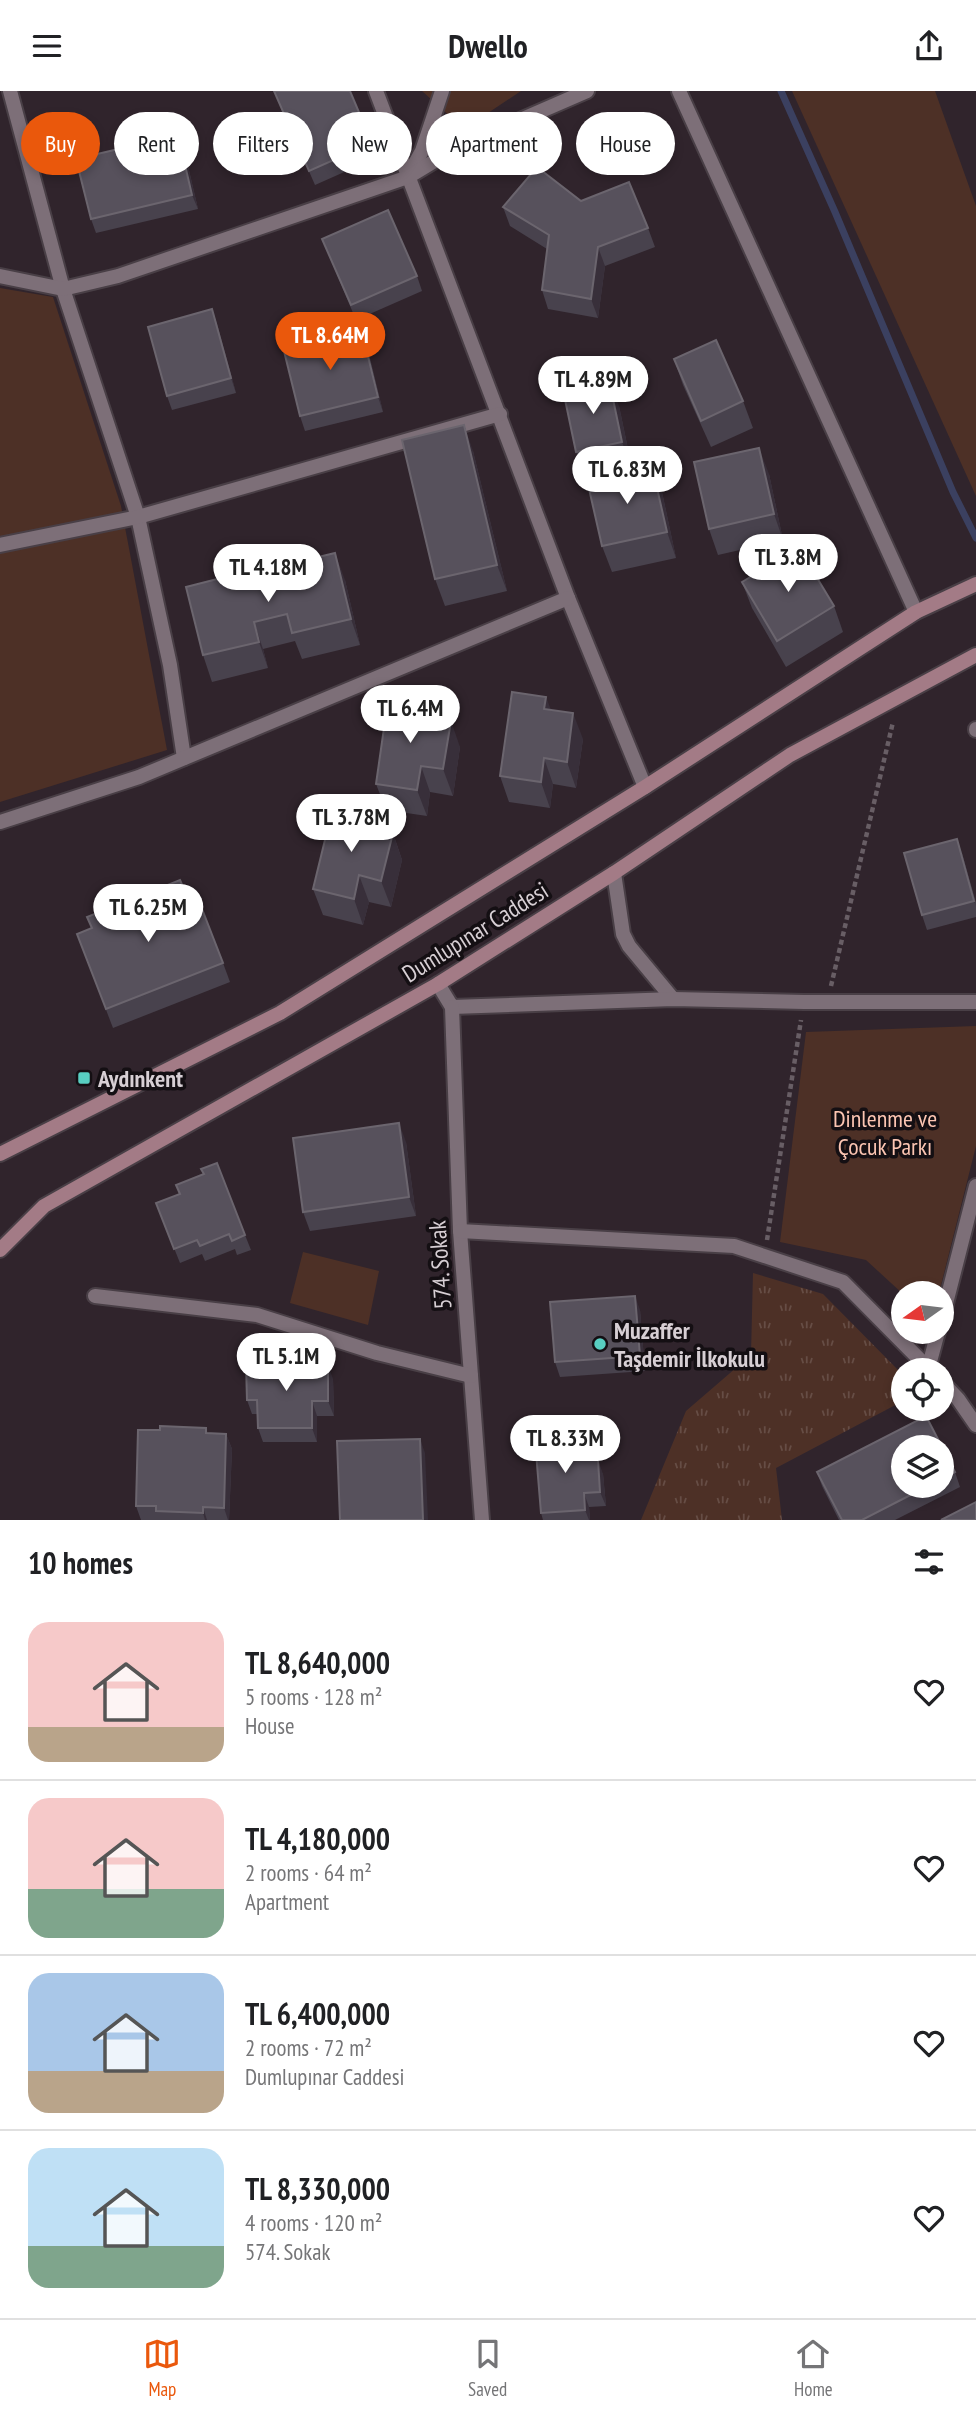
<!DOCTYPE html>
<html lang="en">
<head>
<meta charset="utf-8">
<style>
	:root { --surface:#fff; --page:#f2f2f2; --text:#202124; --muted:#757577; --line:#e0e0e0; --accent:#ea580c }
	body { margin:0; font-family:"PT Sans Narrow",sans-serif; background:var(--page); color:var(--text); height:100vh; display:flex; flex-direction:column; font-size:26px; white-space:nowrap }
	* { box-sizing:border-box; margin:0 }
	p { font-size:23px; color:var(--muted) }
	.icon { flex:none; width:38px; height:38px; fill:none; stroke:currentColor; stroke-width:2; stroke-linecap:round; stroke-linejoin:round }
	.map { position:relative; height:1429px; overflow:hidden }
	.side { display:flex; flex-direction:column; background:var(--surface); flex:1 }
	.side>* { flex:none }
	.hud { position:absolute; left:21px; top:21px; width:934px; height:63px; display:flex; gap:14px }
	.needle { width:46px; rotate:256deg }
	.buttons { position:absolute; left:891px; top:1190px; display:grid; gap:14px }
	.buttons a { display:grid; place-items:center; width:63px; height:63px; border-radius:50%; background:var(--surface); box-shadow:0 4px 10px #0003; font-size:35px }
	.price { position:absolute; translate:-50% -60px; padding:0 16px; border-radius:24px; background:#fff; color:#222; font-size:23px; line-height:46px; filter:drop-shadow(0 2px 4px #0008) }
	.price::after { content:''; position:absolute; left:50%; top:42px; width:21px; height:16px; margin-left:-10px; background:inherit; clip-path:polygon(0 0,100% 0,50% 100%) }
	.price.current { background:var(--accent); color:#fff }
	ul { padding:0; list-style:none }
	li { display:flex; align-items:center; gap:21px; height:175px; padding:0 28px }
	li+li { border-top:2px solid var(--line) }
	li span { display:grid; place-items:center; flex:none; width:196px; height:140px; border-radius:21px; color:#555 }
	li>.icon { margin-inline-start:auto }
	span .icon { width:84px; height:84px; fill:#fffc; stroke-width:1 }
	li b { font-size:30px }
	h2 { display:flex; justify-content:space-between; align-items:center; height:84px; padding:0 28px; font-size:30px }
	.tag { padding:0 24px; border-radius:32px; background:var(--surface); box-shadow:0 4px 10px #0003; font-size:24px; line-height:63px }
	.tag.current { background:var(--accent); color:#fff }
	header { display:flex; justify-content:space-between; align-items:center; height:91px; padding:0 28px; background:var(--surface); font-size:32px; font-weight:800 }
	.dock { display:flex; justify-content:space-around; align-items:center; height:98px; border-top:2px solid var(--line); background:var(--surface); font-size:19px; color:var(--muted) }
	.dock a { display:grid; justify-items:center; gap:4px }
	.dock .current { color:var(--accent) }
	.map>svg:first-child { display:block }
	.grass { fill:url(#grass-tufts) }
	.park { fill:#4d3026 }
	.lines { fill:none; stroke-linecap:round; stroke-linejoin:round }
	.stream { stroke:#3b4060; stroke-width:7 }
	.lane-casing { stroke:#493f46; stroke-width:18 }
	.street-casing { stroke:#493f46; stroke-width:18 }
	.secondary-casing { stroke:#493f46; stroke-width:18 }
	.path { stroke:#685e65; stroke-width:4.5; stroke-dasharray:5 3.5; stroke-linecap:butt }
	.lane { stroke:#7d6f78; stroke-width:14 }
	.street { stroke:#7d6f78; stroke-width:14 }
	.secondary { stroke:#a37b86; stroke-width:14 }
	.wall { fill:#48424d; fill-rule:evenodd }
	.shaded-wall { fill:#382f3a }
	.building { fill:#57515c; stroke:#6b656e; stroke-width:2 }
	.poi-dot { fill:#58cec1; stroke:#140f13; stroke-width:2.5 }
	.labels { text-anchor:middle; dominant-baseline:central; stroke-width:7; stroke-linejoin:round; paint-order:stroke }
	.street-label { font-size:24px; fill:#d7cfd4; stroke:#140f13 }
	.poi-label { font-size:24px; font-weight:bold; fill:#d7cfd4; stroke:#140f13; text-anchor:start }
	.park-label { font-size:24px; fill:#fcc5b2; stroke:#140f13 }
</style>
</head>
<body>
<header><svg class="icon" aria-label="menu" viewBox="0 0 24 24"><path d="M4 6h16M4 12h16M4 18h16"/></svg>Dwello<svg class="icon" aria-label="share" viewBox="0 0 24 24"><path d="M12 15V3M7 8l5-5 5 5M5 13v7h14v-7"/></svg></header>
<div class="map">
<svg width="976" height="1429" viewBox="0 0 976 1429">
	<defs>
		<pattern id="grass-tufts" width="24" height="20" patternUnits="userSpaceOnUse" patternTransform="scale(1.75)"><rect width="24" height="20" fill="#4d3026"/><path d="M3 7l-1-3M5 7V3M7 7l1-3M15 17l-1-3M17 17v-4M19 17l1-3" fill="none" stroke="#664d45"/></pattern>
	</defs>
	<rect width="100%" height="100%" fill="#30242c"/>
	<polygon class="grass" points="753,1182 823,1203 903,1284 903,1310 776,1377 782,1429 641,1429 686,1320 751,1264"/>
	<g class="park">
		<polygon points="422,0 521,0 464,38"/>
		<polygon points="792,0 935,0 976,115 976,405"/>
		<polygon points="0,197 53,206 121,415 167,659 0,711"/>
		<polygon points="976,935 976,1055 939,1202 903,1203 866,1169 780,1151 806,941"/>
		<polygon points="303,1161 379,1180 368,1234 290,1212"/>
	</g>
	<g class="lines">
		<polyline class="stream" points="781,0 835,121 953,401 976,447"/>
		<g class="lane-casing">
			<polyline id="lane" points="976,638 976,639"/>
		</g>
		<g class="street-casing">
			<g id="street">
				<polyline points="10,0 63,198 138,426 170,574 184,667"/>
				<polyline points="376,0 568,507 645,696"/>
				<polyline points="679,0 916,521"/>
				<polyline points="409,83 422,60 442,0"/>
				<polyline points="0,185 63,198 118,185 408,86 456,57 587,0"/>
				<polyline points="0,454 138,426 500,323"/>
				<polyline points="0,731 139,686 568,507"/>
				<polyline points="614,782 623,843 629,855 673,908"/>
				<polyline points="438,893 452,916 673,908 804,911 976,911"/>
				<polyline points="452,916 460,1140 482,1429"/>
				<polyline points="460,1140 734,1155 843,1191 930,1279"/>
				<polyline points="95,1205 257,1224 377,1262 471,1285"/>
				<polyline points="942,1228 976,1095"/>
				<polyline points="928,1278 938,1241"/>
				<polyline points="942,1291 958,1308 976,1334"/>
			</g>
		</g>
		<g class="secondary-casing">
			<g id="secondary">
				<polyline points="0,1063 280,922 645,696 916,521 976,493"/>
				<polyline points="0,1159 44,1115 438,893 614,782 790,664 976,564"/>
			</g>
		</g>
		<g class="path">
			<polyline points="831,895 893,631"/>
			<polyline points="767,1149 801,929"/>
		</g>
		<use href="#lane" class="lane"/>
		<use href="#street" class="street"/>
		<use href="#secondary" class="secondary"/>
	</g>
	<g class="wall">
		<polygon points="274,0 372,52 378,66 315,94"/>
		<polygon points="184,58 198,118 96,142 91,128"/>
		<polygon points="581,110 648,137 655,156 605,175 598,227 548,218 542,199 547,158 510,135 503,116"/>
		<polygon points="322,148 417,185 422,200 356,229"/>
		<polygon points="212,218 217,233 236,302 172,319 167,305"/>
		<polygon points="366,251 383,321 305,340 300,325"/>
		<polygon points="674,268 743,310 753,337 711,356 683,294"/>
		<polygon points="619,315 632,377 585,387 576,361"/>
		<polygon points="473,360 507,500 445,515 435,488"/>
		<polygon points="769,383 783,449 718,464 709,438"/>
		<polygon points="662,401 676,467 612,481 602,455"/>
		<polygon points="345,489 360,554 302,568 295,550 263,558 268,577 212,591 203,564 238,497"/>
		<polygon points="742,491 834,515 843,541 786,576 752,517"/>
		<polygon points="428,627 460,656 453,705 430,701 427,725 386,719 376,693"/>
		<polygon points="583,648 576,697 553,693 550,717 509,711 500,685"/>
		<polygon points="372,737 393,742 402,769 391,816 369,811 363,834 323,824 313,798"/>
		<polygon points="962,762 976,812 976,826 927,839 922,824"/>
		<polygon points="186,803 223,872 230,891 113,937 77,843"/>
		<polygon points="406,1051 416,1125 310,1140 303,1121"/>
		<polygon points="156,1112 245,1144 251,1159 237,1164 235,1158 205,1170 202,1163 180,1172"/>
		<polygon points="640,1219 645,1280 560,1286 555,1271"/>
		<polygon points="333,1288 334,1325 317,1325 317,1351 263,1351 258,1337 258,1323 252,1323 247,1309"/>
		<path d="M926,1325L955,1381L960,1396L895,1429H839L822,1395L817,1381ZM903,1356H942V1395H903Z"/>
		<polygon points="206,1337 208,1343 226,1343 232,1358 229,1429 141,1429 136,1415 160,1339"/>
		<polygon points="588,1361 589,1369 603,1383 606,1415 589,1416 590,1429 543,1429 541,1422"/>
	</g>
	<g class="shaded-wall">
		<polygon points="178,44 184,58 198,118 192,104"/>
		<polygon points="598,156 605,175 598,227 591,208"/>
		<polygon points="212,218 217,233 236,302 231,287"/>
		<polygon points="361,237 366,251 383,321 378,306"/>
		<polygon points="609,289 619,315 632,377 622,351"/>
		<polygon points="464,334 473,360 507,500 497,474"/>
		<polygon points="759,357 769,383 783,449 774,423"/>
		<polygon points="652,375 662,401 676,467 667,441"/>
		<polygon points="335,462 345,489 360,554 351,528"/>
		<polygon points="254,531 263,558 268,577 259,551"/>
		<polygon points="546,606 556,632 544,618"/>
		<polygon points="423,614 433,640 421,626"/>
		<polygon points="573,622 583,648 576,697 567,671"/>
		<polygon points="451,630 460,656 453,705 443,678"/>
		<polygon points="544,667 553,693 550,717 541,691"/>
		<polygon points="421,675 430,701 427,725 417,699"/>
		<polygon points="367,724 377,750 365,736"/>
		<polygon points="393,742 402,769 391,816 381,790"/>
		<polygon points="957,748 962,762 976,815 974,810"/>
		<polygon points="359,784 369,811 363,834 354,808"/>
		<polygon points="399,1032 406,1051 416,1125 409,1106"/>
		<polygon points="635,1205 640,1219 645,1280 640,1265"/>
		<polygon points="328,1274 333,1288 334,1325 328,1310"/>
		<polygon points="312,1310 317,1325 317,1351 312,1337"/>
		<polygon points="226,1343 232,1358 229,1429 228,1429 224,1417"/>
		<polygon points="583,1346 588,1361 590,1384 585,1369"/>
		<polygon points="420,1348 425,1362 428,1429 423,1429"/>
		<polygon points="598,1369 603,1383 606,1415 600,1401"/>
		<polygon points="584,1402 589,1416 590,1429 589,1429 585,1419"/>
		<polygon points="203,1416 207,1429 205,1429 203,1422"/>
	</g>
	<g class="building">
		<polygon points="274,0 350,0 372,52 309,80"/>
		<polygon points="178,44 192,104 91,128 76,68"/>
		<polygon points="537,76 581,110 629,91 648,137 598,156 591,208 542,199 549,144 503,116"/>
		<polygon points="388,119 417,185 351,214 322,148"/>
		<polygon points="212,218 231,287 167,305 148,236"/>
		<polygon points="361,237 378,306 300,325 283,256"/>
		<polygon points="716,249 743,310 701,330 674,268"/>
		<polygon points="609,289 622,351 576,361 563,299"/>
		<polygon points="464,334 497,474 435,488 402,349"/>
		<polygon points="759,357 774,423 709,438 694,371"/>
		<polygon points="652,375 667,441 602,455 587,389"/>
		<polygon points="799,457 834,515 777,550 742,491"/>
		<polygon points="335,462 351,528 292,542 287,523 254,531 259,551 203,564 186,496 233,484 236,498 288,486 285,474"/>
		<polygon points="512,601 546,606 544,618 573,622 567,671 544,667 541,691 500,685"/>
		<polygon points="388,609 423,614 421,626 451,630 443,678 421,675 417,699 376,693"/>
		<polygon points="333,716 367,724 365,736 393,742 381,790 359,784 354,808 313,798"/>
		<polygon points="957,748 974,810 922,824 904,762"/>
		<polygon points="180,789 186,803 195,800 223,872 106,918 77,843 92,837 87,826"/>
		<polygon points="399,1032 409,1106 303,1121 293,1047"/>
		<polygon points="217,1072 245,1144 232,1150 229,1143 200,1155 197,1149 174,1158 156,1112 180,1103 176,1094 204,1083 201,1078"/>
		<polygon points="635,1205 640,1265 555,1271 550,1211"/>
		<polygon points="246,1273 328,1274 328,1310 312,1310 312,1337 258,1337 257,1309 247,1309"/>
		<polygon points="926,1325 955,1381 942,1388 942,1356 903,1356 903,1395 928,1395 862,1429 842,1429 817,1381"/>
		<polygon points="160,1335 206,1337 206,1342 226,1343 224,1417 203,1416 203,1422 156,1420 156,1415 136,1415 138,1339 160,1339"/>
		<polygon points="583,1346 585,1369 598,1369 600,1401 584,1402 585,1419 541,1422 535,1349"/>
		<polygon points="420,1348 423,1429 340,1429 337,1350"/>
		<polygon points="976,1411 976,1429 941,1429"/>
	</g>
	<g class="poi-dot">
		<rect x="77" y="980" width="14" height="14" rx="3.5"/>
		<circle cx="600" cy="1253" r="7"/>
	</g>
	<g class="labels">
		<g class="street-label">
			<text transform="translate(475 841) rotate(-32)">Dumlupınar Caddesi</text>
			<text transform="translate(440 1174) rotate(-94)">574. Sokak</text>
		</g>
		<g class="poi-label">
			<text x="98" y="987">Aydınkent</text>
			<text x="614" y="1239">Muzaffer<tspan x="614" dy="28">Taşdemir İlkokulu</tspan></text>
		</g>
		<g class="park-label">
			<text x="885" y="1027">Dinlenme ve<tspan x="885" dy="28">Çocuk Parkı</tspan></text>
		</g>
	</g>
</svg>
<div class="buttons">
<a><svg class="needle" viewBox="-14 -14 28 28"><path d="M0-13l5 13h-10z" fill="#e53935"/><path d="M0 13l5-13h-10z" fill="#757577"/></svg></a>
<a><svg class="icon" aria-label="locate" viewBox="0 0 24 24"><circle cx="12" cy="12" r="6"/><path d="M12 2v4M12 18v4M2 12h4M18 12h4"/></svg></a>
<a><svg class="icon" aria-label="layers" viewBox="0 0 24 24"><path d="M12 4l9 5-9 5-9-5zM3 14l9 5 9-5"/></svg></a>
</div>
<b class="price current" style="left:330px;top:281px">TL 8.64M</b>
<b class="price" style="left:593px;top:325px">TL 4.89M</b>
<b class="price" style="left:627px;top:415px">TL 6.83M</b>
<b class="price" style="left:788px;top:503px">TL 3.8M</b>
<b class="price" style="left:268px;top:513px">TL 4.18M</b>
<b class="price" style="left:410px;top:654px">TL 6.4M</b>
<b class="price" style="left:351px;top:763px">TL 3.78M</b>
<b class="price" style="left:148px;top:853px">TL 6.25M</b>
<b class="price" style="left:286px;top:1302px">TL 5.1M</b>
<b class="price" style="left:565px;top:1384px">TL 8.33M</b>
<div class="hud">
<a class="tag current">Buy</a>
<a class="tag">Rent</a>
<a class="tag">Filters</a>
<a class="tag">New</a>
<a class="tag">Apartment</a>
<a class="tag">House</a>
</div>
</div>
<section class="side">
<h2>10 homes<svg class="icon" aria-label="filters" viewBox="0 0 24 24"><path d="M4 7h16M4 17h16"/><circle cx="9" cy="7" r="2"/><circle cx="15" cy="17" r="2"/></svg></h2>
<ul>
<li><span style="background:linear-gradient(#f6c9c9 75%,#b9a48a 0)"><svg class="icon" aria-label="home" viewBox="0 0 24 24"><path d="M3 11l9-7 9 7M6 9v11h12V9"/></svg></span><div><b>TL 8,640,000</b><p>5 rooms · 128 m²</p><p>House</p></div><svg class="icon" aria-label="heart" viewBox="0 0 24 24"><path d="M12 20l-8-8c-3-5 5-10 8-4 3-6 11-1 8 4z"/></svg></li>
<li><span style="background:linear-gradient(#f6c9c9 65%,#7fa58c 0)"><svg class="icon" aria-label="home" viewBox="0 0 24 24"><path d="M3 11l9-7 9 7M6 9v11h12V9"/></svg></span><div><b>TL 4,180,000</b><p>2 rooms · 64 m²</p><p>Apartment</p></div><svg class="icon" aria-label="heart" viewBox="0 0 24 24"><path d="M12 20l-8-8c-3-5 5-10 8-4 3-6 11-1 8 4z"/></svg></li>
<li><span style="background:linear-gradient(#a9c7e8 70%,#b9a48a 0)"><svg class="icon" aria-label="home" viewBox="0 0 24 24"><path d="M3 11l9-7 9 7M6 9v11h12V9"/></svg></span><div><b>TL 6,400,000</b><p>2 rooms · 72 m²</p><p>Dumlupınar Caddesi</p></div><svg class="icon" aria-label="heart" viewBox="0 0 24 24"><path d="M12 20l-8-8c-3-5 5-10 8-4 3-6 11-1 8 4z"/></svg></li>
<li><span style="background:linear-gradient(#bfe0f5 70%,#7fa58c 0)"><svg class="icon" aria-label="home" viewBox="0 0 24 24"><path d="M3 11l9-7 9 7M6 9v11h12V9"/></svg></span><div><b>TL 8,330,000</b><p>4 rooms · 120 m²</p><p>574. Sokak</p></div><svg class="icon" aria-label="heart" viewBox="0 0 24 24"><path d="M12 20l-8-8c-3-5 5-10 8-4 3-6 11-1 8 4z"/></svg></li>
</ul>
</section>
<nav class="dock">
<a class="current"><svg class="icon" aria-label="map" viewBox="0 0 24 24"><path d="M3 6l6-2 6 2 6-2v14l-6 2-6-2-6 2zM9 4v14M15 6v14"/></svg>Map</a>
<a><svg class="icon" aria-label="saved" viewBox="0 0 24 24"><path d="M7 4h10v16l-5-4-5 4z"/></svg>Saved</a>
<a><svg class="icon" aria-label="home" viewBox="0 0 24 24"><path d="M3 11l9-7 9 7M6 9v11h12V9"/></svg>Home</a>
</nav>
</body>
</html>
